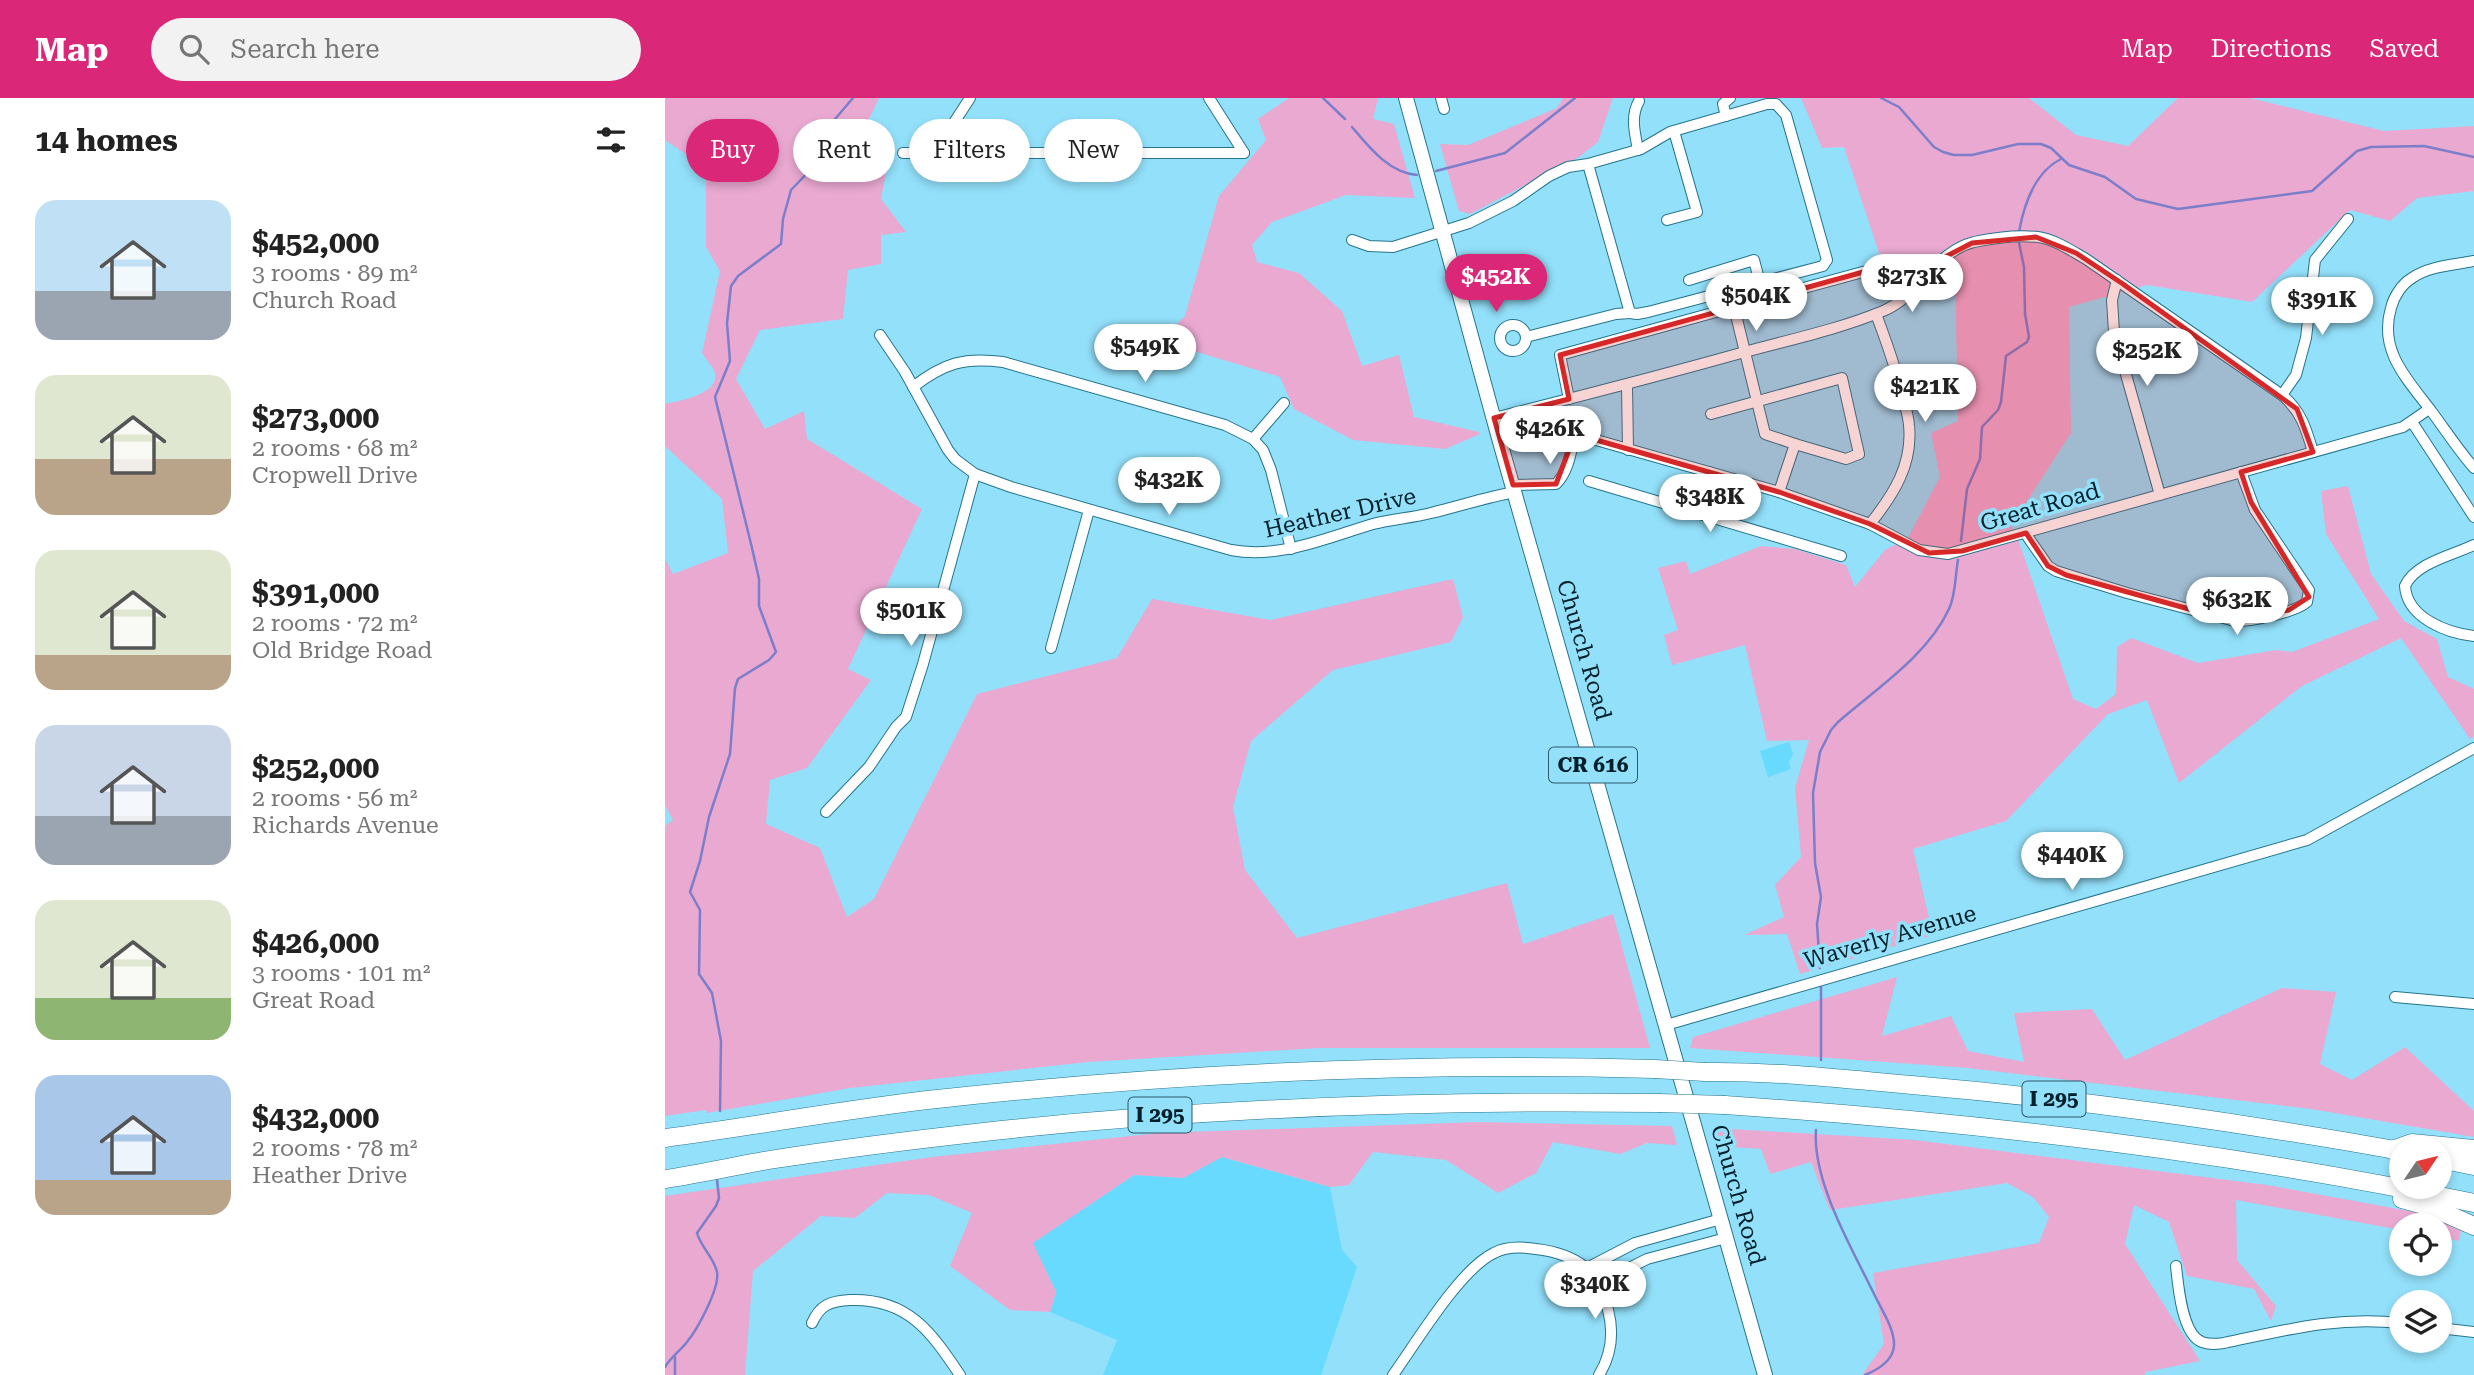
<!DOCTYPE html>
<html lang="en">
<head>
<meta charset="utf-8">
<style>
	:root { --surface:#fff; --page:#f2f2f2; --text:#222; --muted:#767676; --accent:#db2777 }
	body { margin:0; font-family:"Roboto Serif",serif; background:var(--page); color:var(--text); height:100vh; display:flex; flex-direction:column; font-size:26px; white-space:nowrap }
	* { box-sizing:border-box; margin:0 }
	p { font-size:23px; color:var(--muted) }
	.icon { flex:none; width:38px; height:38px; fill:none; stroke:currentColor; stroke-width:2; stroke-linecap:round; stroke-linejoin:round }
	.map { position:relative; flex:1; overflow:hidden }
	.panel { display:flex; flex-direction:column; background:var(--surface); width:665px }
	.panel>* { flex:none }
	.hud { position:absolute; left:21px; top:21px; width:665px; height:63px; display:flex; gap:14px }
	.needle { width:46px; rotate:55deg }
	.tools { position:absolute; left:1724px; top:1038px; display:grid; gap:14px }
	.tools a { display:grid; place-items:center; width:63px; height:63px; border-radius:50%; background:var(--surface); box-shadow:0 4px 10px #0003; font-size:35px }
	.price { position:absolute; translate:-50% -60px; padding:0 16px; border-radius:24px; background:#fff; color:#222; font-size:23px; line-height:46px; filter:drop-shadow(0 2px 4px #0008) }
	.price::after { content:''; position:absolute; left:50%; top:42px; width:21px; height:16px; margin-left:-10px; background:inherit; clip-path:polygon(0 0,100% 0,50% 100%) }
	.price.selected { background:var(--accent); color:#fff }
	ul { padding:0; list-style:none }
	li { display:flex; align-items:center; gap:21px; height:175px; padding:0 35px }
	li span { display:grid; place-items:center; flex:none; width:196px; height:140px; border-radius:21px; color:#555 }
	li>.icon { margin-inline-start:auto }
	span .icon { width:84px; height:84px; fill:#fffc; stroke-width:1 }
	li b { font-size:30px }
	h2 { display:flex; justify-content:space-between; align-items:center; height:84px; padding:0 35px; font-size:30px }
	.chip { padding:0 24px; border-radius:32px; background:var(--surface); box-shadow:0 4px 10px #0003; font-size:24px; line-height:63px }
	.chip.selected { background:var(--accent); color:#fff }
	header { display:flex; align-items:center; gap:42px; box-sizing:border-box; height:98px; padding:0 35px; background:var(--accent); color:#fff }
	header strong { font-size:33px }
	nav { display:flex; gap:38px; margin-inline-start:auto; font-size:24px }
	.search { width:490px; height:63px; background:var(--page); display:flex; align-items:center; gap:18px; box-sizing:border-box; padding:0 24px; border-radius:38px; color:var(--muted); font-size:26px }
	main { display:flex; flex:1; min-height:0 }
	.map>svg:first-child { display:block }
	.built { fill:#68dafe }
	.green { fill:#eaa9d1 }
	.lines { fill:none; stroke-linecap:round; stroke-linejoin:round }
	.stream { stroke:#7c7eca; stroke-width:2.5 }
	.minor-casing { stroke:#25758d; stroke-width:12 }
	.major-casing { stroke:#25758d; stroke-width:16 }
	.highway-casing { stroke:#25758d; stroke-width:19 }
	.minor { stroke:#fff; stroke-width:10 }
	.major { stroke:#fff; stroke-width:14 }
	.highway { stroke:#fff; stroke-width:18 }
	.highway-bridge-casing { stroke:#25758d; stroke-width:19; stroke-linecap:butt }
	.highway-bridge { stroke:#fff; stroke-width:18 }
	.marked { fill:#d62828; fill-opacity:0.2; stroke:#d62828; stroke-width:5; stroke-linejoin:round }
	.labels { text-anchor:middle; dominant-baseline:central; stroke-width:7; stroke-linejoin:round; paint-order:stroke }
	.shield { fill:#93e0fa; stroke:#2c5968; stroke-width:2 }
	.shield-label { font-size:21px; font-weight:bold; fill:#001f29 }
	.street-label { font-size:23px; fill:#001f29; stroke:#93e0fa }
</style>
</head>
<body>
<header>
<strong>Map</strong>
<div class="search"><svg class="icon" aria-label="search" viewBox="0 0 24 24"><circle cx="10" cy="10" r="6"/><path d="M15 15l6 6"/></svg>Search here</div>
<nav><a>Map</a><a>Directions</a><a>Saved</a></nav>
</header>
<main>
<section class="panel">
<h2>14 homes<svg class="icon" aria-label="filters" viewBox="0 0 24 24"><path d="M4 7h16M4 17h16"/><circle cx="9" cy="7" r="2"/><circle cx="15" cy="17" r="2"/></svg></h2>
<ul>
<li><span style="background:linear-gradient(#bfe0f5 65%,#9aa5b1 0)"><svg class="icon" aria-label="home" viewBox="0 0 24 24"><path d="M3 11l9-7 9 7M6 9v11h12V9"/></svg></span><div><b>$452,000</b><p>3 rooms · 89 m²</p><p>Church Road</p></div></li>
<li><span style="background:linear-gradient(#dfe7d0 60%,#b9a48a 0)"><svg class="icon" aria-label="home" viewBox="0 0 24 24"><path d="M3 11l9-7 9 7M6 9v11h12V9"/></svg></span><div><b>$273,000</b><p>2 rooms · 68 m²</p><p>Cropwell Drive</p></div></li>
<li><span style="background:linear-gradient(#dfe7d0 75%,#b9a48a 0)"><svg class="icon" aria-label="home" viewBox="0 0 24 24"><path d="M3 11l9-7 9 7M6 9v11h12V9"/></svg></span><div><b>$391,000</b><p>2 rooms · 72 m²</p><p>Old Bridge Road</p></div></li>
<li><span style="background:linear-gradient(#c9d6e8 65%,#9aa5b1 0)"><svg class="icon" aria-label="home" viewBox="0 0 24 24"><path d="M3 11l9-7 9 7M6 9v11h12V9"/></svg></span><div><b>$252,000</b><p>2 rooms · 56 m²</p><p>Richards Avenue</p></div></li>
<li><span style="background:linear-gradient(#dfe7d0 70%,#8fb573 0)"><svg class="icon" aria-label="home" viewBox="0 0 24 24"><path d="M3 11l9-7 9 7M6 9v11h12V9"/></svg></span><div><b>$426,000</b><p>3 rooms · 101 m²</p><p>Great Road</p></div></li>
<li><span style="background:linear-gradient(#a9c7e8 75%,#b9a48a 0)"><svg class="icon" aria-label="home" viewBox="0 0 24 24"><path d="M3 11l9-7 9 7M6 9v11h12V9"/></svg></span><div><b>$432,000</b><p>2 rooms · 78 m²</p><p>Heather Drive</p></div></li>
</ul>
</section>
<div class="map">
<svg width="1809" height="1277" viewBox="0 0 1809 1277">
	<rect width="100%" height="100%" fill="#93e0fa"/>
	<g class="built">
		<polygon points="1124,644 1128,656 1124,664 1126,671 1103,679 1095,653"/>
		<polygon points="556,1059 665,1089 677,1152 692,1169 656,1277 438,1277 452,1242 385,1214 391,1194 367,1145 469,1077 518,1080"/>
	</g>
	<g class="green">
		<path d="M0,0H214L193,44L203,67L223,63L216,101L241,134L216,137V166L183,172L178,221L95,232L71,281L100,331L139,313L142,341L257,411L183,571L206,582L142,670L105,682L101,726L155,750L182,819L209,801L312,596L452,560L487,501L605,522L788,481L798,519L786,544L668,572L586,643L568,709L580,772L632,840L842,785L858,846L948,816L985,950H654L423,964L185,990L42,1015L41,1012L0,1018V728L8,722L0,707V461L8,476L63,455L57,401L0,348V306C13,303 55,296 50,275C48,269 41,261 37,255L55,173L41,149V70L0,42Z"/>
		<polygon points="624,0 713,0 708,21 729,26 750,100 681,97 607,124 587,147 592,164 634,175 677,213 697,268 734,257 749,319 814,334 815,336 780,351 688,342 629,311 615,279 495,243 520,218 554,98 601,42 593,21"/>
		<polygon points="898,0 948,0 933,44 914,59 805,116 794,113 775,46 803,47 892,10"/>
		<polygon points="1136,0 1364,0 1411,37 1463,48 1513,0 1585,0 1719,33 1809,28 1809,93 1752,100 1725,123 1685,112 1587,204 1482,187 1404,209 1406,335 1346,428 1353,441 1408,601 1431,611 1451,596 1452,549 1466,540 1533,565 1611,552 1627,554 1714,521 1661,436 1656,393 1683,388 1706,476 1739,523 1772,541 1783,579 1809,591 1809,638 1805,641 1736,540 1637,588 1514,685 1482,602 1443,616 1341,723 1248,751 1268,837 1135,876 1122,836 1079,837 1119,819 1110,787 1136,759 1130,690 1144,642 1102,643 1080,547 1007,567 999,537 1013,532 993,470 1021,463 1025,476 1096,448 1130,451 1181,467 1190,489 1220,452 1243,440 1275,379 1266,335 1293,323 1290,172 1216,161 1179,49 1157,50"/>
		<polygon points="1232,879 1217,938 1286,918 1303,953 1359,964 1349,915 1427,911 1460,962 1617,890 1671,894 1655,966 1687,982 1740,949 1809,1013 1809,1039 1646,1011 1303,970 1025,950 1028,939"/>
		<polygon points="813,1024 1007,1028 1012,1047 982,1045 955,1056 888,1044 871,1075 833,1095 781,1062 708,1054 684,1087 665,1089 557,1059 518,1080 469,1077 368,1145 391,1194 385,1214 345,1212 285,1168 307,1115 264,1097 222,1095 190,1120 156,1118 88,1173 80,1277 0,1277 0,1098 267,1059 494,1035"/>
		<polygon points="1048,1030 1250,1042 1602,1087 1777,1119 1797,1127 1794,1143 1775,1139 1774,1127 1736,1127 1736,1132 1571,1102 1572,1162 1611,1208 1606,1223 1589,1191 1522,1178 1504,1124 1469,1107 1460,1146 1535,1263 1480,1274 1480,1277 1197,1277 1219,1246 1208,1175 1374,1145 1384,1119 1368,1099 1342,1085 1165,1112 1146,1064 1105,1076 1096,1051 1054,1048"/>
	</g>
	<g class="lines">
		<g class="stream">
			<polyline points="658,0 680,21"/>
			<polyline points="1216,0 1234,9 1269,49 1278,54 1289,57 1307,57 1353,46 1376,46 1386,50 1404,67 1440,79 1471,101 1513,111 1647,93 1692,53 1706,49 1759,48 1809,59"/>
			<path d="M687,29C704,49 724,75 752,77"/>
			<polyline points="771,73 840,55 910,0"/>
			<path d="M1354,134C1359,106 1370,74 1396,61"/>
			<polyline points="1296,443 1302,391 1315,361 1317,329 1333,312 1336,304 1341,258 1362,244 1364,239 1360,216 1359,169 1353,140"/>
			<path d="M1155,870L1152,826L1156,799L1150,765L1148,695L1155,654L1166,632L1173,624C1212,590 1262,558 1284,511C1291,496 1290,478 1293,462"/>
			<polyline points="1156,962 1156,887"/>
			<polyline points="55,1013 56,943 47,895 34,876 35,812 25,794 35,763 44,719 65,656 70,590 73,581 104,562 111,554 94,508 94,481 87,450 50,299 65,263 62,225 66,188 73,178 116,146 118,121 126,92 150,67 157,57 165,27 188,0"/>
			<path d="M1151,1032C1147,1084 1188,1152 1210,1198C1217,1212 1230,1232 1229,1248C1228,1263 1212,1272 1200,1277"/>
			<polyline points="10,1259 10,1277"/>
			<path d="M0,1269C6,1259 15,1253 22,1244C32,1232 55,1190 52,1174C49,1160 36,1149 32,1135L51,1108L54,1100L52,1082"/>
		</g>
		<g class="minor-casing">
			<g id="minor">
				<polyline points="544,0 579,55"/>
				<polyline points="776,0 779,11"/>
				<polyline points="1061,18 1058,6 1065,0"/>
				<path d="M973,52C970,35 965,19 974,3"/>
				<polyline points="238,55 579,55"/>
				<polyline points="268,57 305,0"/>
				<polyline points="1002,122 1032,114 1009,33"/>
				<polyline points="687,142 704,148 728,149 804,125 848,103 884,78 903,69 923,66 965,215 972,216 983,214 1158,168 1162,162 1121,17 1111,6 1102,6 1005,34 976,51 923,66"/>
				<path d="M1809,163C1789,167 1764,168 1747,180C1737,186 1729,198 1726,210C1713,253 1743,282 1767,314C1781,333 1794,353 1809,370"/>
				<polyline points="1024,182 1089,162 1095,185"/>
				<polyline points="1452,182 1447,202 1449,234 1495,397"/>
				<circle cx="848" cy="240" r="13"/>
				<path d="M215,237L240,274L283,352L290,361L310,376L346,389L566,452C615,461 661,440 708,426C727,421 747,420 766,415C795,408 822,399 850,394"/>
				<polyline points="861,239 951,216 965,215"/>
				<polyline points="962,287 963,352"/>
				<path d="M248,289C279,265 299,259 338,264L560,327L588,341L598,352L606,372L626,451"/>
				<polyline points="904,301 895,257 1069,209"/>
				<polyline points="1046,316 1177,280 1194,356 1181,361 1130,346"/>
				<path d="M829,320C912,299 994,278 1076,255C1123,242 1172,232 1218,213C1255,198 1269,154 1309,144C1328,140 1354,137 1373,139C1389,141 1407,153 1421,161L1617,297"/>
				<polyline points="1747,324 1809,419"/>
				<polyline points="588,341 619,305"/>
				<polyline points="835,344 887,331 910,336 1114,394 1205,426 1254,452 1283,456 1738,329 1764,311"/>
				<path d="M1648,354C1641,330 1636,313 1617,297L1631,277L1641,240L1650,162L1683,121"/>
				<polyline points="924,383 1176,458"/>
				<path d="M848,387L891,386C904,373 906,353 910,336"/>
				<polyline points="1114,394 1130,346 1100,336 1069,209 1242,162 1262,179"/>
				<polyline points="1031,415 1044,374"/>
				<path d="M1205,426C1229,396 1248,366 1244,327C1243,314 1238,302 1235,289C1229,264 1220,240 1211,216"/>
				<path d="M1360,435L1383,468L1391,473L1462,495L1570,523C1587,523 1629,515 1642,504L1644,492L1590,412L1576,374"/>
				<path d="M1809,447C1788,457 1750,465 1740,488C1742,520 1782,535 1809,538"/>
				<polyline points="386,550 424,412"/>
				<polyline points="161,714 204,669 231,629 241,619 258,566 310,376"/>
				<polyline points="1730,899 1809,906"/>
				<polyline points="1001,927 1642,742 1809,650"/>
				<path d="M1511,1168C1513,1187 1517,1237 1537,1244C1544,1247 1551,1246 1559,1245C1621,1232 1671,1218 1736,1225"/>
				<polyline points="922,1170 970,1145 1056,1121"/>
				<polyline points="933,1186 982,1161 1061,1140"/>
				<path d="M147,1225C155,1207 165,1203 185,1202C243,1200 266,1234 295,1277"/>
				<polyline points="1774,1230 1809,1234"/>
				<path d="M728,1277C751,1245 795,1171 829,1155C842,1148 858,1149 871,1151C888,1153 906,1158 920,1169C928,1175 931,1183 935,1191C949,1219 951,1250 934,1277"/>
			</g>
		</g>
		<g class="major-casing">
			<polyline id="major" points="741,0 835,344 1100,1277"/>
		</g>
		<g class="highway-casing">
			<g id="highway">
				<path d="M1040,974C1109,973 1178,981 1247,987C1411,1001 1574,1024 1736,1053"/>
				<path d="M1060,1007C1312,1024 1562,1053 1809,1105"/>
				<path d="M0,1040C91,1028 181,1011 272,1001C511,975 750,964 990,971"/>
				<polyline points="1727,1052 1747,1045 1809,1051"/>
				<polyline points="1774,1061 1809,1068"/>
				<path d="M0,1081C35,1076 69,1068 104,1062C175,1051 247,1042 319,1034C543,1009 768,1002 994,1005"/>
				<polyline points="1737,1101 1766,1109 1809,1128"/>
			</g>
		</g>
		<use href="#minor" class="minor"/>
		<use href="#major" class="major"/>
		<use href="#highway" class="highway"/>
		<g class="highway-bridge-casing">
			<g id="highway-bridge">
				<polyline points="990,971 1040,974"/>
				<polyline points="994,1005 1060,1007"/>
			</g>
		</g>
		<use href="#highway-bridge" class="highway-bridge"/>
	</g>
	<path class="marked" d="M1371,139L1411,155L1458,186L1632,311L1648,354L1576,374L1586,404L1644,499L1624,512L1560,521L1401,477L1383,468L1361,435L1297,453L1264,455L1205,426L1114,394L910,336L891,386L848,387L829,320L904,301L895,257L1242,162L1261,178L1278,160L1307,145Z"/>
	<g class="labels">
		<g class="shield">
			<rect x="884" y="649.5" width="88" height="35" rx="5"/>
			<rect x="1357.5" y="983.5" width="63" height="35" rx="5"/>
			<rect x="463.5" y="999.5" width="63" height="35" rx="5"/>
		</g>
		<g class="shield-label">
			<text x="928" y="667">CR 616</text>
			<text x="1389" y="1001">I 295</text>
			<text x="495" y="1017">I 295</text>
		</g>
		<g class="street-label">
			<text transform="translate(1375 409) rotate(-16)">Great Road</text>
			<text transform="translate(675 415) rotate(-13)">Heather Drive</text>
			<text transform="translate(919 552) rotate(74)">Church Road</text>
			<text transform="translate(1225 839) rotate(-16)">Waverly Avenue</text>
			<text transform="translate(1073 1097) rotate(74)">Church Road</text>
		</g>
	</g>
</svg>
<div class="tools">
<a><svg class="needle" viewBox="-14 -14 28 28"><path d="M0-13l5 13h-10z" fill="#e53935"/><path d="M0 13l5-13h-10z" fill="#767676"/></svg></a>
<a><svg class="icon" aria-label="locate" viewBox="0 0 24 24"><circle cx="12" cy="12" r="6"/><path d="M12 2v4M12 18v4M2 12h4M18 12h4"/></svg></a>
<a><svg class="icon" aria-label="layers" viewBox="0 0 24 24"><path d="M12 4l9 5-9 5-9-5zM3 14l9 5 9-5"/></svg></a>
</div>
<b class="price selected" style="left:831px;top:216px">$452K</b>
<b class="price" style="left:1247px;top:216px">$273K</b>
<b class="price" style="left:1091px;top:235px">$504K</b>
<b class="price" style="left:1657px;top:239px">$391K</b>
<b class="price" style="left:480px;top:286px">$549K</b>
<b class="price" style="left:1482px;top:290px">$252K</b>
<b class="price" style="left:1260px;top:326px">$421K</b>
<b class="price" style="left:885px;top:368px">$426K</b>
<b class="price" style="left:504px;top:419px">$432K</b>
<b class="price" style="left:1045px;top:436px">$348K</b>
<b class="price" style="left:1572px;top:539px">$632K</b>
<b class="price" style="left:246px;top:550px">$501K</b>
<b class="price" style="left:1407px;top:794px">$440K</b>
<b class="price" style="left:930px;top:1223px">$340K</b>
<div class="hud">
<a class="chip selected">Buy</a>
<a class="chip">Rent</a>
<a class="chip">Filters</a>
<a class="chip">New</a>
</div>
</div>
</main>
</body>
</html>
